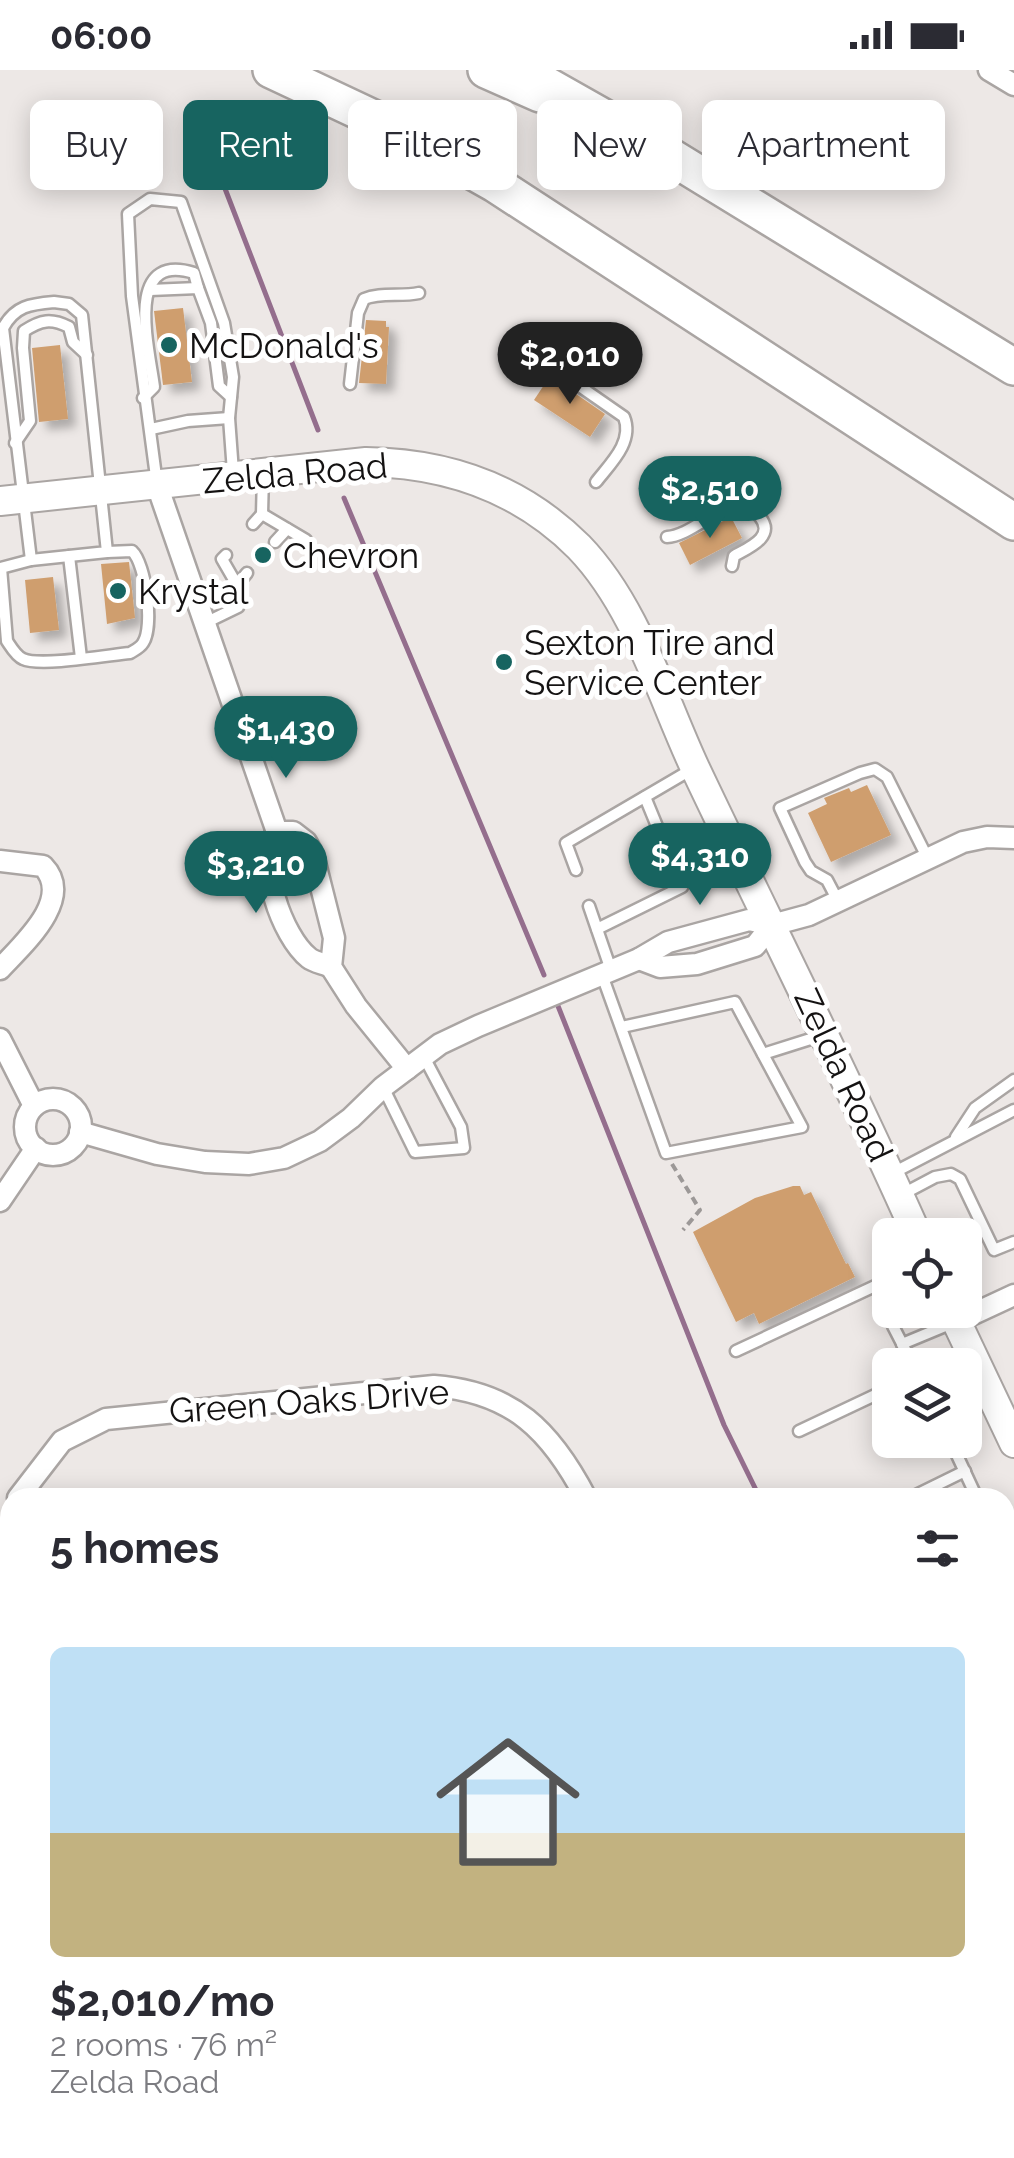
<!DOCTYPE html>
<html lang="en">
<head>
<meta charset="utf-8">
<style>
	:root { --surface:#fff; --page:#f7f7f7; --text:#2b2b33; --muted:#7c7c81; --accent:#176460 }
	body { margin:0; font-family:Raleway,sans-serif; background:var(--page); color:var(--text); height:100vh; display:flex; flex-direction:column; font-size:38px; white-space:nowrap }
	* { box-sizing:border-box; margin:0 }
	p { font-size:32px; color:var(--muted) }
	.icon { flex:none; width:55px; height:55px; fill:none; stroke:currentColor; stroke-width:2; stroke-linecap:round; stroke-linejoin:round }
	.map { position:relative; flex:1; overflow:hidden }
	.side { position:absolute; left:0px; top:1418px; width:1015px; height:672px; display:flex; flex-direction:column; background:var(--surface); border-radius:30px 30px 0 0; box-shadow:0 5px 25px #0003 }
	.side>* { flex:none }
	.guide { position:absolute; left:30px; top:30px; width:955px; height:90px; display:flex; gap:20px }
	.tools { position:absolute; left:872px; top:1148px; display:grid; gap:20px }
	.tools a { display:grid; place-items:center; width:110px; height:110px; border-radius:15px; background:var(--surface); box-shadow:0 5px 25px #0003; font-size:50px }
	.price { position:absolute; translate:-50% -85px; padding:0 22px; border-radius:35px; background:var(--accent); color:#fff; font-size:32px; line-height:65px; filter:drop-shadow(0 2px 5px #0008) }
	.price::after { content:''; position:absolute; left:50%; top:60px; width:30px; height:22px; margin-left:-15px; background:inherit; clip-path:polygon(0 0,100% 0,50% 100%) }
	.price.on { background:#222; color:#fff }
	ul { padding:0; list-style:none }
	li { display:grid; align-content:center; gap:20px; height:530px; padding:0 50px }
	li span { display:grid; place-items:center; height:310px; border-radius:15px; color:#555 }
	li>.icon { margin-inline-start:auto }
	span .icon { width:180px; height:180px; fill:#fffc; stroke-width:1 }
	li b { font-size:42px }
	h2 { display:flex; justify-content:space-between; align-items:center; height:120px; padding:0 50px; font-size:42px }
	.chip { padding:0 35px; border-radius:15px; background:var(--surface); box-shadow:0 5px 25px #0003; font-size:35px; line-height:90px }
	.chip.on { background:var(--accent); color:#fff }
	.status { display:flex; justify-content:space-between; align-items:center; height:70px; padding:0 50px; background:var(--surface); direction:ltr }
	.status svg { height:28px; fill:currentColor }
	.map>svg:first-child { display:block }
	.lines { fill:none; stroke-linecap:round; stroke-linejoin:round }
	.stream { stroke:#946e8d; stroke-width:5 }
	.building { fill:#cf9e6e; filter:url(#shadow) }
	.service-casing { stroke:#aaa5a3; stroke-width:15 }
	.minor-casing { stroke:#aaa5a3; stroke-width:25 }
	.secondary-casing { stroke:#aaa5a3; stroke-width:32 }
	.motorway-casing { stroke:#aaa5a3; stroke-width:40 }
	.path { stroke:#9c9897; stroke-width:4; stroke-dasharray:8 5; stroke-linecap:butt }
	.service { stroke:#fff; stroke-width:10 }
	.minor { stroke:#fff; stroke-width:20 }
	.secondary { stroke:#fff; stroke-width:28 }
	.motorway { stroke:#fff; stroke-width:35 }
	.poi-dot { fill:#176460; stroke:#fff; stroke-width:4 }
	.labels { text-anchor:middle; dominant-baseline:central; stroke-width:10; stroke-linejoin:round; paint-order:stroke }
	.poi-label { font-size:35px; fill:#141212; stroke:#fff; text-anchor:start }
	.street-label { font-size:35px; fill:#141212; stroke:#fff }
</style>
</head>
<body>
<div class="status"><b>06:00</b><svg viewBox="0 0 49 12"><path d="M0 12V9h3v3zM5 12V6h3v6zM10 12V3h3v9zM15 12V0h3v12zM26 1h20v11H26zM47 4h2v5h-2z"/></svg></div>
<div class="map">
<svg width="1014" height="2088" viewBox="0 0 1014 2088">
	<defs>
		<filter id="shadow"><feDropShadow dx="8" dy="8" stdDeviation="5" flood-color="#0004"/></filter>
	</defs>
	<rect width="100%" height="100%" fill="#ede8e6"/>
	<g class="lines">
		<g class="stream">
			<polyline points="224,116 318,360"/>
			<polyline points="344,428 544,905"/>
			<polyline points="558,936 724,1355 760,1428"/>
			<polyline points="918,2080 919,2088"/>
		</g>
	</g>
	<g class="building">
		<polygon points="183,238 192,312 163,315 154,241"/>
		<polygon points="366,250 386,251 386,257 389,257 386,314 359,313"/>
		<polygon points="60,275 68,349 39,352 32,278"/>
		<polygon points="550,306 605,344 590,367 534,330"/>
		<polygon points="731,447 742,468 690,495 679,473"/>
		<polygon points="129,492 135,548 107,554 101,494"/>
		<polygon points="53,507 59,560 30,563 25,510"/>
		<polygon points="867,715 891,765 831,792 808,743 827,734 824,728 849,718 851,722"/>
		<polygon points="793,1116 800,1116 804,1125 811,1122 846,1194 848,1193 855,1207 759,1254 754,1243 736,1252 693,1162 755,1128"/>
	</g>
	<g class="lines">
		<g class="service-casing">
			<g id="service">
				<polyline points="150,220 198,218 211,253 219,316 231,327"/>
				<path d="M54,232L69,234L82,245L107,482L31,490L3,258C15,236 30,234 54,232Z"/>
				<path d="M538,294L552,297L624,347C634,372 610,394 596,412"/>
				<path d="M350,314L358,243L364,229C380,222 401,227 419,223"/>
				<path d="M143,328L154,317C149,278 123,181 194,203L198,218"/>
				<polyline points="151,359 188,351 229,348"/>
				<path d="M15,373L30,351L23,278L24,261C41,250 51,248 69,257L73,272L87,285"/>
				<polyline points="157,414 132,226 128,144 150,129 181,132 224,253 233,307 229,348 233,402"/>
				<polyline points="262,444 263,405"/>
				<polyline points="253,454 262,444 306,470"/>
				<path d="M667,467C697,466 733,415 760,447C776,467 748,478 734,486L732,496"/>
				<polyline points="275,472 287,459"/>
				<polyline points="69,486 81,588"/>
				<path d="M31,490L1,498L7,571C11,577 16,586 23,589C40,597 109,585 130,583C135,580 140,578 143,573C154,557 146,494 132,481L107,482"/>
				<polyline points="237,515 247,503"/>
				<polyline points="205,553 238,537 237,515 222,489 226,485"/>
				<polyline points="576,800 566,773 694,698"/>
				<polyline points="838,831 827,810 811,801 805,792 780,738 860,703 875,699 887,707 928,789"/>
				<polyline points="589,836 611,900"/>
				<polyline points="597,859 682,817 645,727"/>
				<polyline points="602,905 666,1083 802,1057 735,932 622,957"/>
				<polyline points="763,984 820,966"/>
				<polyline points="383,1017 415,1082 464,1078 461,1057 424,987"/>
				<polyline points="956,1067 975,1038 1014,1010"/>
				<polyline points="891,1104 1014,1040"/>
				<polyline points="901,1125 935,1107 951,1104 960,1109 994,1180 1014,1172"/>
				<polyline points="893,1256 913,1295"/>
				<polyline points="902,1274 955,1252"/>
				<polyline points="736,1281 875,1216"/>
				<polyline points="799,1361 890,1318"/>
				<polyline points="950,1370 977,1428"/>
				<polyline points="910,1428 965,1401"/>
				<polyline points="1005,1485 1014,1504"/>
				<polyline points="1005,1716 1014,1715"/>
				<polyline points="1005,1765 1014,1764"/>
				<polyline points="979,2080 979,2088"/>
			</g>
		</g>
		<g class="minor-casing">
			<g id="minor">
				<polyline points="989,0 1014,15"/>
				<polyline points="157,415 277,762 293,762 306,772 313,785 334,868 331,897 356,936 407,999"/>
				<path d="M277,762C255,790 282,867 309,888C314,892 325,894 331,897"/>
				<path d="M0,791L43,796C75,829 22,875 0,899"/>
				<polyline points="639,889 660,897 697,894 755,876 772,855"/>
				<polyline points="0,969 34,1036"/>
				<circle cx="53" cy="1057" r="28"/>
				<polyline points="80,1062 157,1084 205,1092 249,1094 284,1088 320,1071 351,1048 383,1017 440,974 478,956 639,889 668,872 749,850 772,855 809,845 963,772 987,767 1014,768"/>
				<polyline points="0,1131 36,1078"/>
				<polyline points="956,1252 1014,1225"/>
				<path d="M18,1428L62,1371L106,1349L434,1316C513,1322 551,1361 586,1428"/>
				<polyline points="0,1969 10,1961"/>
				<polyline points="0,1987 10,2001"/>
				<polyline points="62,2080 65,2088"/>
				<polyline points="209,2088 216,2080"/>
				<polyline points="576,2088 602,2080"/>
			</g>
		</g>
		<g class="secondary-casing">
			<g id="secondary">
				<path d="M0,431L366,392C448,393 520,418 579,477C636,536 661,625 695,698C769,854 847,1007 917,1165"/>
				<polyline points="951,1240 1014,1373"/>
			</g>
		</g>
		<g class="motorway-casing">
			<g id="motorway">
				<polyline points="271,0 401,61 495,114 1014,452"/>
				<polyline points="486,0 540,24"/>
				<polyline points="520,0 642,69 1014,297"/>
			</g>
		</g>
		<polyline class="path" points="672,1094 700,1140 683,1160"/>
		<use href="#service" class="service"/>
		<use href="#minor" class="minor"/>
		<use href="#secondary" class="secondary"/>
		<use href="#motorway" class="motorway"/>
	</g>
	<g class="poi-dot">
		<circle cx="169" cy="275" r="10"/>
		<circle cx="263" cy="485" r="10"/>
		<circle cx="118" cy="521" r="10"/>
		<circle cx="504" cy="592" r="10"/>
	</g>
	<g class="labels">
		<g class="poi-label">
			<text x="189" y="275">McDonald's</text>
			<text x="283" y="485">Chevron</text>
			<text x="138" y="521">Krystal</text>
			<text x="524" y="572">Sexton Tire and<tspan x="524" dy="40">Service Center</tspan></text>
		</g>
		<g class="street-label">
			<text transform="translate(295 403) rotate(-5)">Zelda Road</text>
			<text transform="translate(844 1005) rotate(65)">Zelda Road</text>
			<text transform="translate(309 1331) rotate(-4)">Green Oaks Drive</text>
		</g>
	</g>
</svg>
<div class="tools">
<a><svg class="icon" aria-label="locate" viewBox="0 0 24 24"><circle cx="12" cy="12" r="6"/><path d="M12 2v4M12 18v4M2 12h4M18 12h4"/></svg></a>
<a><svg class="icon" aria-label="layers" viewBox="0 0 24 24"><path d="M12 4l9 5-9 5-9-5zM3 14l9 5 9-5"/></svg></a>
</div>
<b class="price on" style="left:570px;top:337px">$2,010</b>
<b class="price" style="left:710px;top:471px">$2,510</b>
<b class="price" style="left:286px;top:711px">$1,430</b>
<b class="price" style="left:700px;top:838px">$4,310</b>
<b class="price" style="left:256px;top:846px">$3,210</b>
<div class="guide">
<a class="chip">Buy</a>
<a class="chip on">Rent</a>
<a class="chip">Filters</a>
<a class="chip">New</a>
<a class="chip">Apartment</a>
</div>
<section class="side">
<h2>5 homes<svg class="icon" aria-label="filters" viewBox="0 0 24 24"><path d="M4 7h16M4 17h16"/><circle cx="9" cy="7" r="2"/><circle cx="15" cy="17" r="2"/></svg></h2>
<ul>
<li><span style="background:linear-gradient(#bfe0f5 60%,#c2b280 0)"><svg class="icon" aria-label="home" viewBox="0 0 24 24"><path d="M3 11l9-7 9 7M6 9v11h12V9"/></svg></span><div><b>$2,010/mo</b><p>2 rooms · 76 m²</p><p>Zelda Road</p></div></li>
</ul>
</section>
</div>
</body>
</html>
